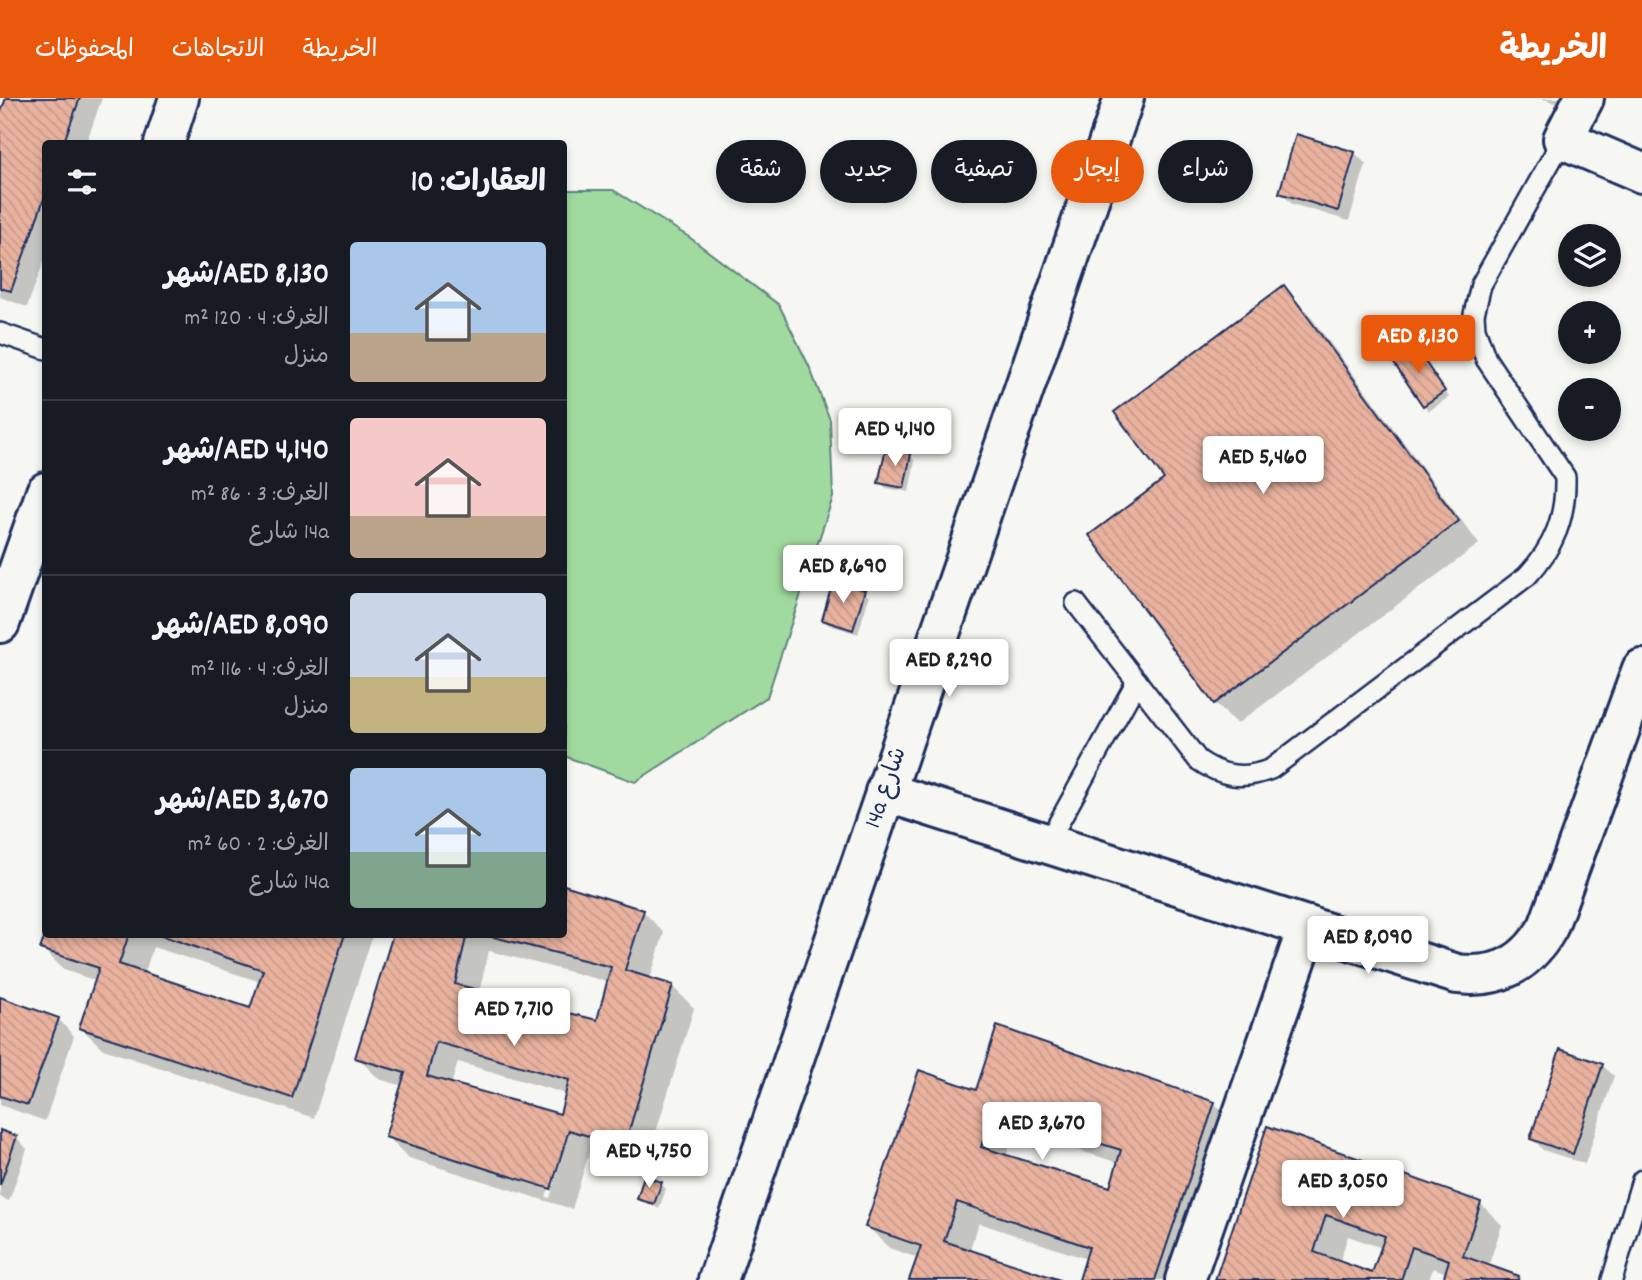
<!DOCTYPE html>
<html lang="ar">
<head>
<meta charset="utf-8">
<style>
	:root { --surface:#171b24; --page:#242831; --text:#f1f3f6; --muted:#9ea1a6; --line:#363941; --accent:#ea580c }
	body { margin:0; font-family:Dekko,"Playpen Sans Arabic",sans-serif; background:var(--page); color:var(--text); direction:rtl; height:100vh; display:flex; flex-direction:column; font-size:26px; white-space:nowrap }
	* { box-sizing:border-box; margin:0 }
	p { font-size:23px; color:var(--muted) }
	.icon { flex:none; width:38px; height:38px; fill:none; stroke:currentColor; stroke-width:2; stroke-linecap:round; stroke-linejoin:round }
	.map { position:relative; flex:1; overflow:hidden; direction:ltr }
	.side { position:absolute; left:42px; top:42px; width:525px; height:798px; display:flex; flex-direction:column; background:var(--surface); border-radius:7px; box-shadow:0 4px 10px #0003; direction:rtl }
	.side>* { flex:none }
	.top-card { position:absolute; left:588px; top:42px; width:665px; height:63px; direction:rtl; display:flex; gap:14px }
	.controls { position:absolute; left:1558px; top:126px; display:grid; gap:14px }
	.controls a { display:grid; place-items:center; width:63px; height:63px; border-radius:50%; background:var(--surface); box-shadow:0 4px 10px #0003; font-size:35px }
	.price { position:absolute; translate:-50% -60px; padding:0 16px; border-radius:7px; background:#fff; color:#222; font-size:23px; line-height:46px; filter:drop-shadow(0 2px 4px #0008) }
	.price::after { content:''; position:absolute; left:50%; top:42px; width:21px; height:16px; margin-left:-10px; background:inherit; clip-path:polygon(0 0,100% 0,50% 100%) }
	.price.on { background:var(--accent); color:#fff }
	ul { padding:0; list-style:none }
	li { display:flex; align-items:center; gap:21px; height:175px; padding:0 21px }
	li+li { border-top:2px solid var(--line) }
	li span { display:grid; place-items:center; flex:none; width:196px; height:140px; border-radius:7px; color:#555 }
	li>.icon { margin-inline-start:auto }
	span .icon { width:84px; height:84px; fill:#fffc; stroke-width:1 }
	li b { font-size:30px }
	h2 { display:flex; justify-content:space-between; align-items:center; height:84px; padding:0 21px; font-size:30px }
	.pill { padding:0 24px; border-radius:32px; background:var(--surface); box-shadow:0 4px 10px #0003; font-size:24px; line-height:63px }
	.pill.on { background:var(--accent); color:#fff }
	header { display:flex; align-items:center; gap:42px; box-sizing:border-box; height:98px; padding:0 35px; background:var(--accent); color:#fff }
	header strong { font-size:33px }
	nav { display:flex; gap:38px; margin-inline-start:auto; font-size:24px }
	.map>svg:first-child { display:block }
	.green { fill:#a1da9f; stroke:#5e847e; stroke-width:2 }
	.shadow { fill:#0003; fill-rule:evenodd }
	.building { fill:url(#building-back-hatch); stroke:#1b2f5e; stroke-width:2; fill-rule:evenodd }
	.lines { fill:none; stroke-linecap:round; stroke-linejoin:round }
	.lane-casing { stroke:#1b2f5e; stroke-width:24 }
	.street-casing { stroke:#1b2f5e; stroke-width:44 }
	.lane { stroke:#f6f6f2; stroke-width:19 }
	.street { stroke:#f6f6f2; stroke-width:38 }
	.labels { text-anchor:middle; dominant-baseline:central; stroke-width:6; stroke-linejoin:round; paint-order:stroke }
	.street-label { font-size:24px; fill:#1b2f5e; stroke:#f6f6f2 }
</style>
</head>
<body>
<header>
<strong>الخريطة</strong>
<nav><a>الخريطة</a><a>الاتجاهات</a><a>المحفوظات</a></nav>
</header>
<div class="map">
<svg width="1642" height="1182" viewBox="0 0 1642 1182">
	<defs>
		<pattern id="building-back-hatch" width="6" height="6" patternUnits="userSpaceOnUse" patternTransform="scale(1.75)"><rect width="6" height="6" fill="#e9b29e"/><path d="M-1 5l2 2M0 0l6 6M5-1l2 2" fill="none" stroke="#c7998a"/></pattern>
	</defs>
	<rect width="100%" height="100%" fill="#f6f6f2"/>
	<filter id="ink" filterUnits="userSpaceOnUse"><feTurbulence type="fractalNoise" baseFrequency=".0143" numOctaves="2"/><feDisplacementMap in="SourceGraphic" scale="14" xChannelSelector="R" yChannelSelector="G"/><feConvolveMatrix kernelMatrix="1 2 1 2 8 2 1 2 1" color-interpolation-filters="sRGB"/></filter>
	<g filter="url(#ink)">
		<polygon class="green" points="564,92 613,92 689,139 779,207 809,268 830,322 833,399 767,599 635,684 564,658"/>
		<g class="shadow">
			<polygon points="8,0 102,0 86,46 46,46 46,158 27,209 0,199 0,22"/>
			<polygon points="1541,0 1587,0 1582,14"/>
			<polygon points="1355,55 1366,66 1349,123 1292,106 1281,94"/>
			<polygon points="1284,189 1305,211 1479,446 1237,626 1215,605 1166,382"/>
			<polygon points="1413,248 1449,299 1429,313 1424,307"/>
			<polygon points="910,357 915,363 909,394 886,390 880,384"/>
			<polygon points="864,494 869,499 858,536 829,527 824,522"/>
			<path d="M564,789L643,813L664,835L650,881L672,888L694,910L645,1070L590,1052L572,1111L409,1060L387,1039L403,988L379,981L357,959L395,836H564ZM489,853L609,884L599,924L479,894ZM458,964L567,996L561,1019L451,987ZM567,1033H570L550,1100L546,1099Z"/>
			<path d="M47,836H373L314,1020L103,951L81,930L96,883L64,872L42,850ZM153,849L261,884L251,912L144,877Z"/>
			<polygon points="0,901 58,921 74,938 45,1023 0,1007"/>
			<polygon points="1602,967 1614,978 1585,1066 1543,1052 1532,1040"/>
			<path d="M977,994L1214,1005L1236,1027L1183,1182H1080L1087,1161L979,1125L969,1153L1055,1182H911L918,1160L889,1150L867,1128ZM1015,1032L1119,1065L1111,1092L1006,1059Z"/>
			<path d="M1268,1030L1480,1105L1502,1127L1488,1169L1521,1182H1445L1447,1175L1433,1170L1429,1182H1217ZM1348,1138L1382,1150L1373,1177L1339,1165Z"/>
			<polygon points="0,1034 16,1039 27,1051 9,1103 0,1099"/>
			<polygon points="661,1086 666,1091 659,1111 639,1100"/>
		</g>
		<g class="building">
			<polygon points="6,0 80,0 63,46 46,46 46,95 11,193 0,190 0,16"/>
			<polygon points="1296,36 1355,54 1338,113 1279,95"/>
			<polygon points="1284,187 1459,423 1214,606 1089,437 1164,381 1114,314"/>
			<polygon points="1413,246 1445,293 1423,308 1391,261"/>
			<polygon points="886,350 911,356 904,390 878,385"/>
			<polygon points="833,483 865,492 853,532 822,522"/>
			<path d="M564,787L644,812L625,872L673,887L624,1049L569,1032L551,1091L385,1039L405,975L355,960L393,836H467L455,886L597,922L611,869L482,836H564ZM436,944L569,982L560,1016L427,978Z"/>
			<polygon points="46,835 129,836 119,866 250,910 263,872 157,836 345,836 292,1000 79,930 99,870 40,851"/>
			<polygon points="0,899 59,920 28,1007 0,998"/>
			<path d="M997,928L1215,1004L1155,1182H1079L1089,1149L957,1104L944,1143L1060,1182H909L921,1148L865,1129L919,972L976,992ZM993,1012L1121,1052L1110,1089L981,1049Z"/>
			<polygon points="1560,951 1603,966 1573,1056 1530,1041"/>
			<path d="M1267,1028L1481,1104L1463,1158L1519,1178L1518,1182H1443L1449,1162L1412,1149L1401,1182H1215ZM1326,1117L1385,1138L1372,1175L1314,1154Z"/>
			<polygon points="0,1032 17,1038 0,1087"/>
			<polygon points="644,1078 662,1084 654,1106 637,1101"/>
		</g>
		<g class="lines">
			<g class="lane-casing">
				<g id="lane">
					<polyline points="0,235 46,251"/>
					<path d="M1076,505L1198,662C1222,679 1244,682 1271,671L1527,478C1554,449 1566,420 1565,379L1486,261L1475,231L1474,216L1481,187L1563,41"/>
					<polyline points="1047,746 1137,583"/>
					<polyline points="1612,1182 1642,1082"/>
				</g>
			</g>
			<g class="street-casing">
				<g id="street">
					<polyline points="1584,0 1563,41 1642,75"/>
					<polyline points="164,46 179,0"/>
					<polyline points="0,525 46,394"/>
					<path d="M885,694L1457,876C1499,881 1527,866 1548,829L1642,571"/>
					<polyline points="718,1182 1124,0"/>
					<polyline points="1185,1182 1308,828"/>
				</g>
			</g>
			<use href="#lane" class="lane"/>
			<use href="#street" class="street"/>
		</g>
	</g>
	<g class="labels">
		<g class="street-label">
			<text transform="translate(887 690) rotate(-71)">14a شارع</text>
		</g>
	</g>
</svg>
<div class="controls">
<a><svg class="icon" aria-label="layers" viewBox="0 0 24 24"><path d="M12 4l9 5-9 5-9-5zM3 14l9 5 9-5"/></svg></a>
<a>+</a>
<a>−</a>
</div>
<b class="price on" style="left:1418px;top:277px">AED 8,130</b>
<b class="price" style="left:895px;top:370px">AED 4,140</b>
<b class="price" style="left:1263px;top:398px">AED 5,460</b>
<b class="price" style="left:843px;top:507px">AED 8,690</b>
<b class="price" style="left:949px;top:601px">AED 8,290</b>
<b class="price" style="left:1368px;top:878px">AED 8,090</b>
<b class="price" style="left:514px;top:950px">AED 7,710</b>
<b class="price" style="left:1042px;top:1064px">AED 3,670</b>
<b class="price" style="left:649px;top:1092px">AED 4,750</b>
<b class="price" style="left:1343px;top:1122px">AED 3,050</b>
<div class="top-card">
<a class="pill">شراء</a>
<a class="pill on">إيجار</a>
<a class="pill">تصفية</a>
<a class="pill">جديد</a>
<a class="pill">شقة</a>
</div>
<section class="side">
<h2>العقارات: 10<svg class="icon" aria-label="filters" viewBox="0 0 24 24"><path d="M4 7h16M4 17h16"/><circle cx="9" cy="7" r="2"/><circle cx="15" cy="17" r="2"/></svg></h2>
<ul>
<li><span style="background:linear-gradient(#a9c7e8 65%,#b9a48a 0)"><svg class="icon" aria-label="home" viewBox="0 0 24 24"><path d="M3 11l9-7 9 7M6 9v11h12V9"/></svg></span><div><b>AED 8,130/شهر</b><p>الغرف: 4 · 120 m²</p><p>منزل</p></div></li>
<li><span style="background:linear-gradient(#f6c9c9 70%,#b9a48a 0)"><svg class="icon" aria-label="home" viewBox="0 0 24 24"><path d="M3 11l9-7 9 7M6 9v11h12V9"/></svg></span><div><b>AED 4,140/شهر</b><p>الغرف: 3 · 86 m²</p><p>14a شارع</p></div></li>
<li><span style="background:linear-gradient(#c9d6e8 60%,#c2b280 0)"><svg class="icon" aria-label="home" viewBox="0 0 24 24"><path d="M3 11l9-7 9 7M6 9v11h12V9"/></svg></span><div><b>AED 8,090/شهر</b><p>الغرف: 4 · 116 m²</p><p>منزل</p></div></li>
<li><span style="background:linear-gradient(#a9c7e8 60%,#7fa58c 0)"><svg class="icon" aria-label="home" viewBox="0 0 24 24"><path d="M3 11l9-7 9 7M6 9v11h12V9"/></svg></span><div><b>AED 3,670/شهر</b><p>الغرف: 2 · 60 m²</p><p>14a شارع</p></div></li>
</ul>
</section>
</div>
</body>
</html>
